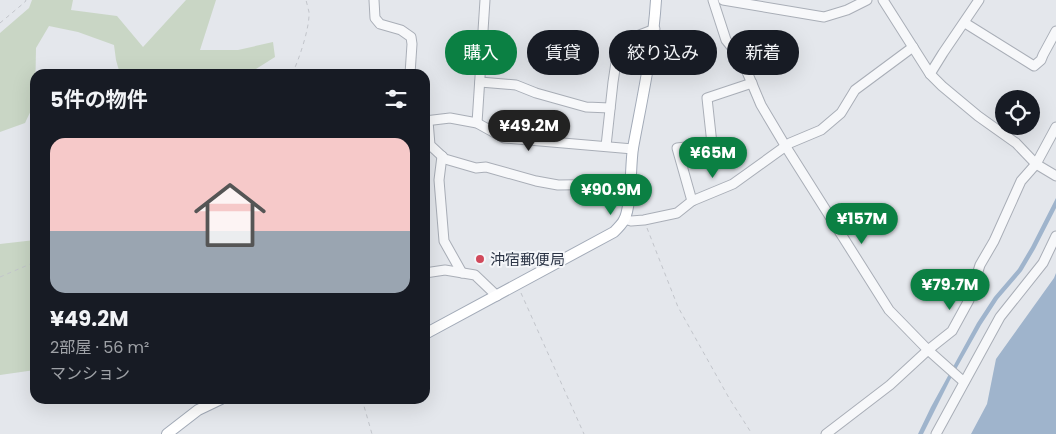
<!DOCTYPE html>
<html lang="ja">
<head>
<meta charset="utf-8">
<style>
	:root { --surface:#171b24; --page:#242831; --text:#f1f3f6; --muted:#9ea1a6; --line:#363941; --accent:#0b8043 }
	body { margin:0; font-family:Poppins,"Noto Sans JP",sans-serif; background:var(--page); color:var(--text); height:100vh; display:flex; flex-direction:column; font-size:19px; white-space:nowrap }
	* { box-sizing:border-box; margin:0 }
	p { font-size:16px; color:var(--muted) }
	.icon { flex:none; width:28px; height:28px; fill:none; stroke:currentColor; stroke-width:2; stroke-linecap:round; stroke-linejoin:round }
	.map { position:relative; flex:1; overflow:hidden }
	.sheet { position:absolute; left:30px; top:69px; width:400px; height:335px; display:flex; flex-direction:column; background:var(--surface); border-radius:15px; box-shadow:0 5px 20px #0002 }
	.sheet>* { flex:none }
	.hud { position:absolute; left:445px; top:30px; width:475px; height:45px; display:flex; gap:10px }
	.buttons { position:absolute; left:995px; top:90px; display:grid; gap:10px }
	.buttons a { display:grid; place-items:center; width:45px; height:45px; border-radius:50%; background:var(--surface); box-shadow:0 5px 20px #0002; font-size:25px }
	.price { position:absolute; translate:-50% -42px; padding:0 11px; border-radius:18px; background:var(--accent); color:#fff; font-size:16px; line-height:32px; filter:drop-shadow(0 1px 2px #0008) }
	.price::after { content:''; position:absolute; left:50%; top:30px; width:15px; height:11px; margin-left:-8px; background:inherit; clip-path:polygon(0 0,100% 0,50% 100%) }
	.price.current { background:#222; color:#fff }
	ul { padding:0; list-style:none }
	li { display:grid; align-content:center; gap:10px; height:265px; padding:0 20px }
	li+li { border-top:1px solid var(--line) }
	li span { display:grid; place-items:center; height:155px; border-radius:15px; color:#555 }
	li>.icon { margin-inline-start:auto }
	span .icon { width:90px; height:90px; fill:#fffc; stroke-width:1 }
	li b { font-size:21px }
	h2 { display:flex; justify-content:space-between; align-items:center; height:60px; padding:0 20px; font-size:21px }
	.tag { padding:0 18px; border-radius:22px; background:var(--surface); box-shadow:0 5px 20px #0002; font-size:18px; line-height:45px }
	.tag.current { background:var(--accent); color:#fff }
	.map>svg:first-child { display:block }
	.green { fill:#c9d6c5 }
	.water { fill:#9fb4cc }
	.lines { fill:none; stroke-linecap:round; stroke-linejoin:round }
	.minor-casing { stroke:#a9aeb7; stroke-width:11 }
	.major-casing { stroke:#a3abb8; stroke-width:12 }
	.path { stroke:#c2c5cb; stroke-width:1; stroke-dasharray:4 4; stroke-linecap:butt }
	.minor { stroke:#f7f8fa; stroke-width:9 }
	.major { stroke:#fff; stroke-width:10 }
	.poi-dot { fill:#d1495b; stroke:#f4f6f9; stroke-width:2 }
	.labels { text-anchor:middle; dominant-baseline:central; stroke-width:4; stroke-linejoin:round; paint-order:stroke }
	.poi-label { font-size:15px; fill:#2b3445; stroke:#f4f6f9; text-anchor:start }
</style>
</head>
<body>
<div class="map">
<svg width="1056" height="434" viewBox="0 0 1056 434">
	<rect width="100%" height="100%" fill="#e4e7ec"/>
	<g class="green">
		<polygon points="32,0 73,0 71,10 117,16 143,47 186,0 216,0 200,50 238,50 273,42 275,57 248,74 120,74 116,60 114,45 78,32 49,26 36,48 35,102 25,123 0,132 0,33 29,8"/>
		<polygon points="35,240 35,370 0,375 0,244"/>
	</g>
	<g class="water">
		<polygon points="1056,198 1056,208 1035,249 1022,271 998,299 981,325 950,380 923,434 918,434 931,407 977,323 994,297 1018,269 1031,247"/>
		<polygon points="1056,273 1056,434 971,434 987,404 996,359 1054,278"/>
	</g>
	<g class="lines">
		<g class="minor-casing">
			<g id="minor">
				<polyline points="374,0 375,18 380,24 401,30 411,37 412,44 410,74"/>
				<polyline points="713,0 726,40 742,60 761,105 786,147 889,310 928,350 964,382"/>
				<polyline points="723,0 824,17 847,10 867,0"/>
				<polyline points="883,0 930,74 942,86 978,116 1016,143 1036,164 1056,176"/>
				<polyline points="965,23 1034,66 1041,60 1043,55 1056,31"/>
				<polyline points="930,74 943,53 979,0"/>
				<polyline points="480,82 516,85 536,93 586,107 610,108"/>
				<polyline points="425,118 428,121 430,145 445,159 476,168 486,167 536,181 558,185 629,184"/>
				<polyline points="425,121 450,118 477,123 504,138 633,149"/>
				<polyline points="477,123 485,0"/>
				<polyline points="606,146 613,82 619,43 655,29"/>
				<polyline points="442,156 439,180 444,241 462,273"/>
				<polyline points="692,201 677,148 712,144 707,98 752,83"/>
				<polyline points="624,219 631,221 644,220 677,213 692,201 733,184 790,143 821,130 841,113 855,90 913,47"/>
				<polyline points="425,273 445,270 475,275 497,296"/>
				<polyline points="826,434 890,385 928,350 952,331 969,300 980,265 994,241 1021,181 1036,164 1056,127"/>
				<polyline points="936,434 1000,317 1043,263 1056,236"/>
			</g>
		</g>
		<g class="major-casing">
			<g id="major">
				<path d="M425,334L614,232C617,229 622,224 624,220C632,205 630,167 633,148C642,99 653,50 656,0"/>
				<polyline points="167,434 198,410 221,399"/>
			</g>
		</g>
		<g class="path">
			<polyline points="0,23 25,2 26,0"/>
			<polyline points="106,74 113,74"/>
			<path d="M292,74C299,60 310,27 309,12C308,8 307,4 306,0"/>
			<polyline points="647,228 678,307 729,398 752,434"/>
			<polyline points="0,277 35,262"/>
			<polyline points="521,293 584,434"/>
			<polyline points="362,399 372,434"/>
		</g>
		<use href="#minor" class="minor"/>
		<use href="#major" class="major"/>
	</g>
	<circle class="poi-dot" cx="480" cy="259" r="5"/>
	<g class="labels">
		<g class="poi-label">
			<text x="490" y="259">沖宿郵便局</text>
		</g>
	</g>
</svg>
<div class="buttons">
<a><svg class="icon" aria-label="locate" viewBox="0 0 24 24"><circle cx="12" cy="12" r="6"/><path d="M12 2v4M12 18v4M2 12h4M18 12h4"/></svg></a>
</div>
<b class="price current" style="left:529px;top:152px">¥49.2M</b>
<b class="price" style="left:713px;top:179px">¥65M</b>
<b class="price" style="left:611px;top:216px">¥90.9M</b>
<b class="price" style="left:862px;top:245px">¥157M</b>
<b class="price" style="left:950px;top:311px">¥79.7M</b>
<div class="hud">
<a class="tag current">購入</a>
<a class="tag">賃貸</a>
<a class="tag">絞り込み</a>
<a class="tag">新着</a>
</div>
<section class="sheet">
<h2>5件の物件<svg class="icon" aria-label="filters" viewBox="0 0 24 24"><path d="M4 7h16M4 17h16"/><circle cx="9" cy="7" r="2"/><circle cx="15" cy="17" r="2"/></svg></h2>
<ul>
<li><span style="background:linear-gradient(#f6c9c9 60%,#9aa5b1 0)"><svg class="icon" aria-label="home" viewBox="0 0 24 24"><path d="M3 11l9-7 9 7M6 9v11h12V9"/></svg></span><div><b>¥49.2M</b><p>2部屋 · 56 m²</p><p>マンション</p></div></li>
</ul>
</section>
</div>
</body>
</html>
